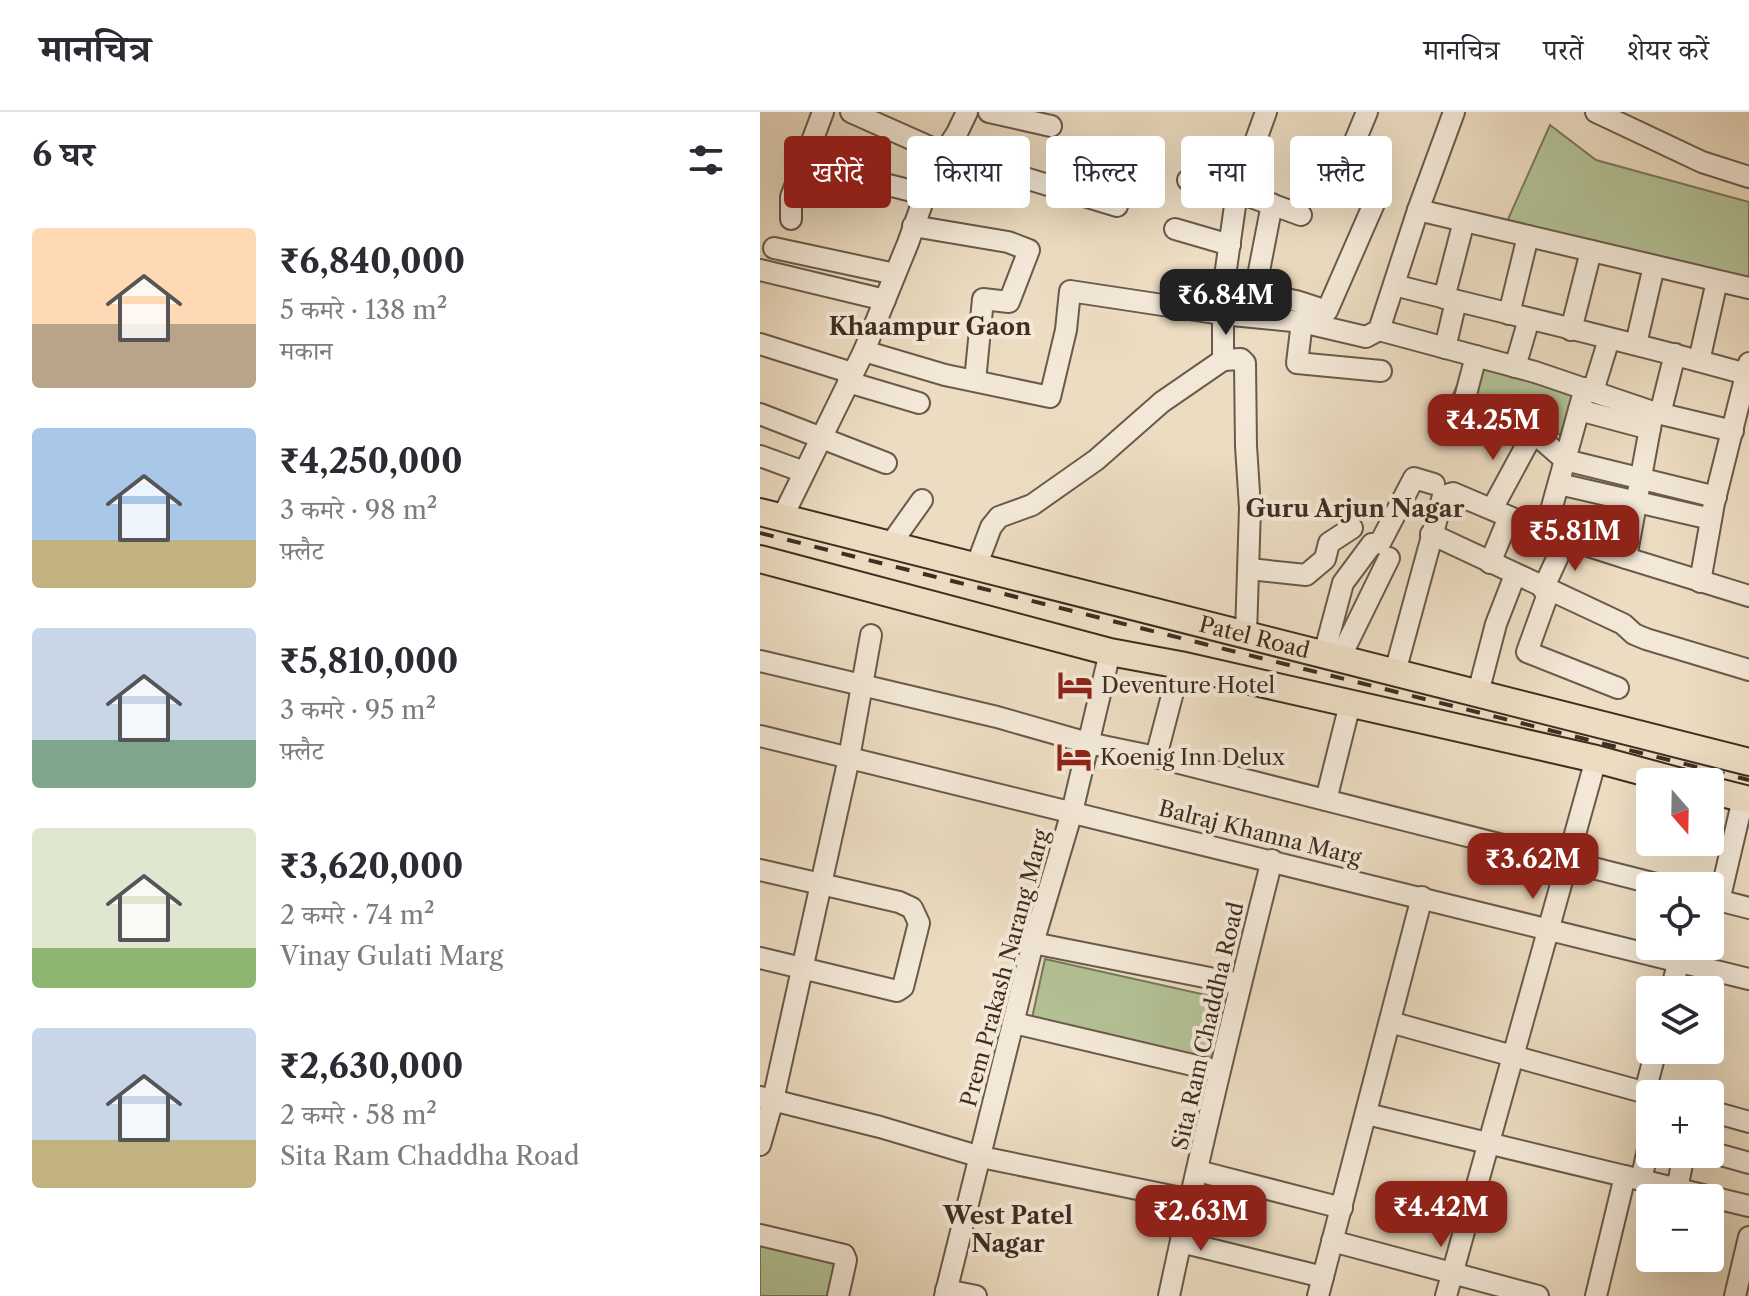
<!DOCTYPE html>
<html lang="hi">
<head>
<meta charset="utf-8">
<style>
	:root { --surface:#fff; --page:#f7f7f7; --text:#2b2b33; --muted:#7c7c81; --line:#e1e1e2; --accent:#8f2418 }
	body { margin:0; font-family:"Libre Caslon Text","Noto Serif Devanagari",serif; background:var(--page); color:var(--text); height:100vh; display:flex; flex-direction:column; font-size:30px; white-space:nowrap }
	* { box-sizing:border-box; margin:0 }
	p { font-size:26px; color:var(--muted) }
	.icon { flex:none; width:44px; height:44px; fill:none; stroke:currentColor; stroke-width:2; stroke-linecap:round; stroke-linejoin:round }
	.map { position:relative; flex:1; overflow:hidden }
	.drawer { display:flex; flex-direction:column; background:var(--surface); width:760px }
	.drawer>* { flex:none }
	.hud { position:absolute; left:24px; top:24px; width:760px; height:72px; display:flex; gap:16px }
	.needle { width:52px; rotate:160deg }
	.tools { position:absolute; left:876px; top:656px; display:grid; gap:16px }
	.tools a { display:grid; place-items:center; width:88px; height:88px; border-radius:8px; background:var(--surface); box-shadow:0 8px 32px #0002; font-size:40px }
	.price { position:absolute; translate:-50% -68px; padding:0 18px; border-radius:16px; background:var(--accent); color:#fff; font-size:26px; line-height:52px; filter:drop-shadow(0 2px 4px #0008) }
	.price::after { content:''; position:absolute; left:50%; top:48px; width:24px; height:18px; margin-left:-12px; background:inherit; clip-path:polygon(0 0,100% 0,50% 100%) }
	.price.current { background:#222; color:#fff }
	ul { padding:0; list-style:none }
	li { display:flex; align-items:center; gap:24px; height:200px; padding:0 32px }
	li span { display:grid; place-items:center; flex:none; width:224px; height:160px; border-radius:8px; color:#555 }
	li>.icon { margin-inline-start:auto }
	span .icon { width:96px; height:96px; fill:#fffc; stroke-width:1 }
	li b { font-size:34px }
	h2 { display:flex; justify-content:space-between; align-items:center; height:96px; padding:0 32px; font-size:34px }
	.pill { padding:0 28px; border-radius:8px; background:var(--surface); box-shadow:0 8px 32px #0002; font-size:28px; line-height:72px }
	.pill.current { background:var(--accent); color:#fff }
	header { display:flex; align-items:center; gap:48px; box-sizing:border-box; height:112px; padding:0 40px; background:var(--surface); border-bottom:2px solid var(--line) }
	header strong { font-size:38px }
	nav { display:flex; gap:44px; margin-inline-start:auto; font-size:28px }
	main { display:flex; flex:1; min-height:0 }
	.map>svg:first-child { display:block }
	.green { fill:#b3c296; stroke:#78785c; stroke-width:2 }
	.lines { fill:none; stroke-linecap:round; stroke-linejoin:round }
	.minor-casing { stroke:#6a5a4a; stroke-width:24 }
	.major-casing { stroke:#3e2f22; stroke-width:30 }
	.minor { stroke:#f3e8d7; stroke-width:20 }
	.major { stroke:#ecdcc1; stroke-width:26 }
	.rail { stroke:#3e2f22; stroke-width:4; stroke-dasharray:14 14; stroke-linecap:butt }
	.labels { text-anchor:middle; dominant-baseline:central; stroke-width:8; stroke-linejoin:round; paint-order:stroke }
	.street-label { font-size:22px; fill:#3e2f22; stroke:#f3e8d7 }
	.poi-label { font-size:22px; fill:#3e2f22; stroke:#f3e8d7; text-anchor:start }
	.neighbourhood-label { font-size:24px; font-weight:bold; fill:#3e2f22; stroke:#f3e8d7 }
</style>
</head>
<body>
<header>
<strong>मानचित्र</strong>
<nav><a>मानचित्र</a><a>परतें</a><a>शेयर करें</a></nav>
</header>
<main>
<section class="drawer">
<h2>6 घर<svg class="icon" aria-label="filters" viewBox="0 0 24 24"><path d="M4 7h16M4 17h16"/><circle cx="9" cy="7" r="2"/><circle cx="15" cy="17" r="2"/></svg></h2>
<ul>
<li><span style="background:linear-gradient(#ffd9b3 60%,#b9a48a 0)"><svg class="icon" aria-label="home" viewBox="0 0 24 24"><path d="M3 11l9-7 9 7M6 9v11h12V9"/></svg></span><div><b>₹6,840,000</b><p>5 कमरे · 138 m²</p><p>मकान</p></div></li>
<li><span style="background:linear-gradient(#a9c7e8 70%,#c2b280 0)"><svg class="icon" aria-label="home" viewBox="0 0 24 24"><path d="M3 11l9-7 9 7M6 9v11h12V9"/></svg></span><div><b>₹4,250,000</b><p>3 कमरे · 98 m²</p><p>फ़्लैट</p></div></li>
<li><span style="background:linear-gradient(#c9d6e8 70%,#7fa58c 0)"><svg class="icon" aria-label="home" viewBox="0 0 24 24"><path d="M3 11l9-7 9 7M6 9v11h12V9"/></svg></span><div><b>₹5,810,000</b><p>3 कमरे · 95 m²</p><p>फ़्लैट</p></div></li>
<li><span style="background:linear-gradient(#dfe7d0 75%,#8fb573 0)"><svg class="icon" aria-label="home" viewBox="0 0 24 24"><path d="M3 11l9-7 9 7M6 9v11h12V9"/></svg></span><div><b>₹3,620,000</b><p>2 कमरे · 74 m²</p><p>Vinay Gulati Marg</p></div></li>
<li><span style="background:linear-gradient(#c9d6e8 70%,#c2b280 0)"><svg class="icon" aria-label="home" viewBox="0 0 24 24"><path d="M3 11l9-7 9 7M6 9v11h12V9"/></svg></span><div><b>₹2,630,000</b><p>2 कमरे · 58 m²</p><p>Sita Ram Chaddha Road</p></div></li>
</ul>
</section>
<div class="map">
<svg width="989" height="1184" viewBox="0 0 989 1184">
	<rect width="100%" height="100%" fill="#ecdcc1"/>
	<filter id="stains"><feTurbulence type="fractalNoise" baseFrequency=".0025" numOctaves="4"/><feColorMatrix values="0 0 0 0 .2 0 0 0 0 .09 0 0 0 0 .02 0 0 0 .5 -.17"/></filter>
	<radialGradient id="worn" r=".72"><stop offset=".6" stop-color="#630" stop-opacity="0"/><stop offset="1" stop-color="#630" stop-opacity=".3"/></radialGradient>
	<g class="green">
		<polygon points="790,13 836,48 989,90 989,174 745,114"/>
		<polygon points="708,249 823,273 809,325 689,291"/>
		<polygon points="285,847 473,889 460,949 272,906"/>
		<polygon points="0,1130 79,1146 71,1184 0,1184"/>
	</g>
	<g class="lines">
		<g class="minor-casing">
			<g id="minor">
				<polyline points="91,0 183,41 357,94"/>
				<polyline points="229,0 291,14"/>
				<polyline points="694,0 658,98 989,176"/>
				<polyline points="836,0 942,50 989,65"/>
				<polyline points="65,57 164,82"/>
				<polyline points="580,65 607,0"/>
				<polyline points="428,68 477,80 541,103"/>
				<polyline points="512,92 499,159 500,182 536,189 567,199 616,87"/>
				<polyline points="31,107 31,85 63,0"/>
				<polyline points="153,114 248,130 269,138 249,190 223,187 215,269"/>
				<polyline points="415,117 470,133"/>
				<polyline points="14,136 135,162"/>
				<polyline points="0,158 125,188"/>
				<path d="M634,173C751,203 870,229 986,262"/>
				<polyline points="684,186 704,109"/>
				<polyline points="749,202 768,124"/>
				<polyline points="542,210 537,251 621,259"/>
				<polyline points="619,218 775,260 893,300 973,319"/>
				<polyline points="811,218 831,139"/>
				<polyline points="0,232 92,261"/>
				<polyline points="876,232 894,154"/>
				<polyline points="685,236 696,189"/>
				<polyline points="104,239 185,263 290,285 306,218 310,179 462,202 542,210 606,225 619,218 658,98"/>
				<polyline points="716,244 700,305 770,322 782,328 805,348 956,385"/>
				<polyline points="939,249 957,169"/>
				<polyline points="755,255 769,207"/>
				<polyline points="88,270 159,291"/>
				<polyline points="833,279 849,227"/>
				<polyline points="819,298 890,317"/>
				<polyline points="0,302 126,351"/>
				<polyline points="900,302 915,242"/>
				<polyline points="0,344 44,360"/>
				<polyline points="799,372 951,407"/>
				<polyline points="732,397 772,323"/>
				<polyline points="22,406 104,239 148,131 175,55 197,21 207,0"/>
				<polyline points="785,420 825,276"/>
				<polyline points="671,422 863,512 874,522 886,527 989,558"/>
				<polyline points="130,433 162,388"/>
				<polyline points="866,446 989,484"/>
				<polyline points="730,451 749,405"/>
				<polyline points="216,455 231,415 239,405 272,393 336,348 402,290 463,248"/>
				<polyline points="489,457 546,463 565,447 569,431 592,416"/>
				<polyline points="940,470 954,391 989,251"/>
				<polyline points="783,477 806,427"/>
				<polyline points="789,479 767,540 858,576"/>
				<polyline points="486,522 490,396 486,334 485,251 481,247 463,248 463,178 477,80 506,0"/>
				<polyline points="564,542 583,471 612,432 620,431 654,366 674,372"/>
				<polyline points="580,546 629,446"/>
				<polyline points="0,549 237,605 328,631 396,645 904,774"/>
				<polyline points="635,560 683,384 693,381 785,420 866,446 893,300"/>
				<polyline points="718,581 736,512 755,463"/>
				<polyline points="0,624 989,867"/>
				<polyline points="396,645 420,553"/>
				<polyline points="566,688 590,592"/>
				<polyline points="0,758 139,790 152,796 159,811 143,875 137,879 0,846"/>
				<polyline points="950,786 989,796"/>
				<polyline points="959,789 983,687"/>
				<polyline points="273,831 480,872"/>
				<polyline points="911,878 919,849"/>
				<polyline points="630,910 890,982"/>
				<polyline points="254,911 458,959"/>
				<polyline points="885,980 896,938"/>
				<polyline points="0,985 120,1015 221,1045 431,1088"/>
				<polyline points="950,999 989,1010"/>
				<polyline points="607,1002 989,1094"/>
				<polyline points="0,1033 13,988 89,646 111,523"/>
				<polyline points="950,1040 989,1051"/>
				<polyline points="438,1059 582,1096"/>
				<polyline points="881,1068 890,1029"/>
				<polyline points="917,1077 924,1042"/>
				<polyline points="0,1123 84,1143 86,1148 78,1184"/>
				<polyline points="572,1129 778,1184"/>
				<polyline points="421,1130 563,1165"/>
				<polyline points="186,1178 216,1184"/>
				<polyline points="185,1184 273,831 312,700 350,540"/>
				<path d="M409,1184C440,1038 475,893 512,748"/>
				<polyline points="558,1184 662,785"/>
				<polyline points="686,1184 836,647"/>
				<polyline points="836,1184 865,1064"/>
				<polyline points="975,1184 989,1125"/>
			</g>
		</g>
		<g class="major-casing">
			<g id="major">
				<path id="s1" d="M0,400L989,650"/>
				<polyline points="0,447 350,540 420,553 836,647 921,670"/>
				<polyline points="950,678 989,688"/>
			</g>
		</g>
		<use href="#minor" class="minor"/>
		<use href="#major" class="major"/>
		<polyline class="rail" points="0,421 989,668"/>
	</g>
	<defs>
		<g id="hotel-bare" transform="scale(2.76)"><path d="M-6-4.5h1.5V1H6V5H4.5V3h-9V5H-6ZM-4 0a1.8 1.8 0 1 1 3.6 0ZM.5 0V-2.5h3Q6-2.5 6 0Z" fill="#8f2418" stroke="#f3e8d7" stroke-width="2.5" paint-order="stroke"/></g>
	</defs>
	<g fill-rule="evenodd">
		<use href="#hotel-bare" x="315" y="573"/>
		<use href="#hotel-bare" x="314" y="645"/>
	</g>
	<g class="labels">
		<g class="street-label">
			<text stroke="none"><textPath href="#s1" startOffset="510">Patel Road</textPath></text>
			<text transform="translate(500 721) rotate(14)">Balraj Khanna Marg</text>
			<text transform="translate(245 856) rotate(-75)">Prem Prakash Narang Marg</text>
			<text transform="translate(448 914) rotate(-77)">Sita Ram Chaddha Road</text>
		</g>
		<g class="poi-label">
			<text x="341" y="573">Deventure Hotel</text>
			<text x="340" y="645">Koenig Inn Delux</text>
		</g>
		<g class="neighbourhood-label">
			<text x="170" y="214">Khaampur Gaon</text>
			<text x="595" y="396">Guru Arjun Nagar</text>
			<text x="248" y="1103">West Patel<tspan x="248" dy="28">Nagar</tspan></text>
		</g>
	</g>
	<rect width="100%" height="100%" filter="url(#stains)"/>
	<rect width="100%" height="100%" fill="url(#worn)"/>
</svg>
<div class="tools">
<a><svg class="needle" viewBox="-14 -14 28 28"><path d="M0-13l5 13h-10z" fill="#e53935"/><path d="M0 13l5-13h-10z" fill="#7c7c81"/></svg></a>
<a><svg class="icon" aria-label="locate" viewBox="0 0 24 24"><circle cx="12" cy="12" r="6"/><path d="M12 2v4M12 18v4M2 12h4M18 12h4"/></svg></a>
<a><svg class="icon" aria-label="layers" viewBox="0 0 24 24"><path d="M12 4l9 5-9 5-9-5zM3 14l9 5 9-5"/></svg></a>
<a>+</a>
<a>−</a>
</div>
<b class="price current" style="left:466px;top:225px">₹6.84M</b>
<b class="price" style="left:733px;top:350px">₹4.25M</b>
<b class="price" style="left:815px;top:461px">₹5.81M</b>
<b class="price" style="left:773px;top:789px">₹3.62M</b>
<b class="price" style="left:681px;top:1137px">₹4.42M</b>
<b class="price" style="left:441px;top:1141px">₹2.63M</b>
<div class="hud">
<a class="pill current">खरीदें</a>
<a class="pill">किराया</a>
<a class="pill">फ़िल्टर</a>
<a class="pill">नया</a>
<a class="pill">फ़्लैट</a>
</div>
</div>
</main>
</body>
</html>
